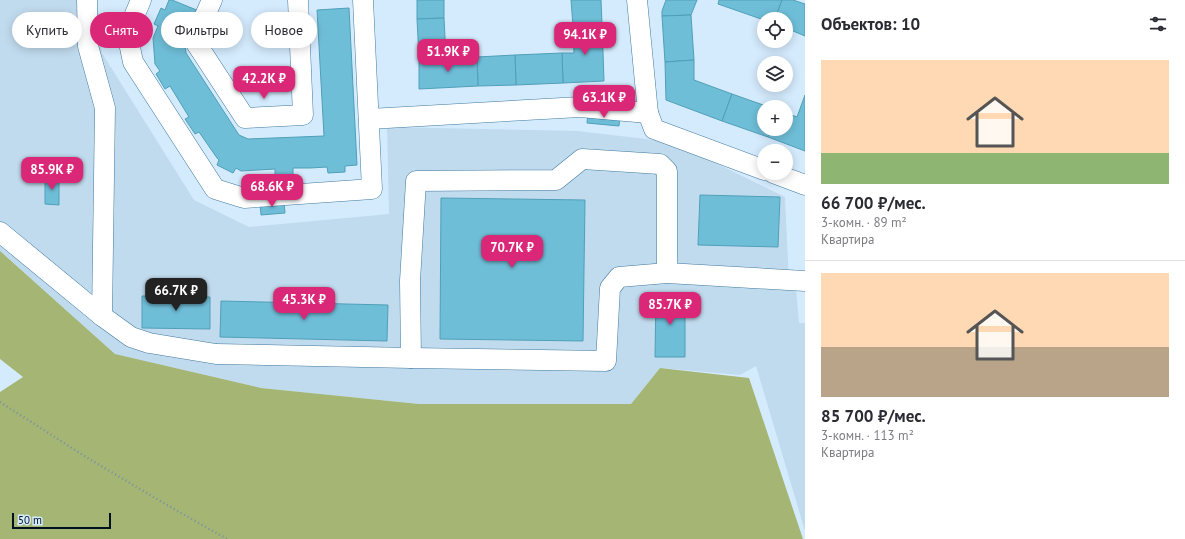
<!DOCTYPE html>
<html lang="ru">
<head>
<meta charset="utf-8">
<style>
	:root { --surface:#fff; --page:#f7f7f7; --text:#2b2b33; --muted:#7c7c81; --line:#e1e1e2; --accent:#db2777 }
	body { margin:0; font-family:"PT Sans",sans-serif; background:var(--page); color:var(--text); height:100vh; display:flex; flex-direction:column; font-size:15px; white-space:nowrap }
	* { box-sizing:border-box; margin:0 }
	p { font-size:13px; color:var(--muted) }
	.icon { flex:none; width:22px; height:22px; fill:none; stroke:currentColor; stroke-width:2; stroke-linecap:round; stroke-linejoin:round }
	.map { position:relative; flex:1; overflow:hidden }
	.sheet { display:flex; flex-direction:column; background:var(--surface); width:380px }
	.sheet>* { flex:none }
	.top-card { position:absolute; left:12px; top:12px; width:380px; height:36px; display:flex; gap:8px }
	.controls { position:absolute; left:757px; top:12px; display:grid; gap:8px }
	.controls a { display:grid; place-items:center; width:36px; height:36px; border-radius:50%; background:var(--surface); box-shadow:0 2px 10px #0003; font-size:20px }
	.scale { position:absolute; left:12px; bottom:10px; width:99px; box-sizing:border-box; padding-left:4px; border:2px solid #001120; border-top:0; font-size:11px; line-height:14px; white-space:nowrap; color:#001120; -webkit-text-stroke:3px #d4ebfd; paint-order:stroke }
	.price { position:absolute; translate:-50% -34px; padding:0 9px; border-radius:8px; background:var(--accent); color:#fff; font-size:13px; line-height:26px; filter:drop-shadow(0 1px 2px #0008) }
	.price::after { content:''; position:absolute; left:50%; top:24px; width:12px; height:9px; margin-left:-6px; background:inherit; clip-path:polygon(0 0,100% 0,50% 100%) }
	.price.active { background:#222; color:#fff }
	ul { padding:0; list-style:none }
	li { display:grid; align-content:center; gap:8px; height:212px; padding:0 16px }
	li+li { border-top:1px solid var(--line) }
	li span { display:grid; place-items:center; height:124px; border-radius:0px; color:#555 }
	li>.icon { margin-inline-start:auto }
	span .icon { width:72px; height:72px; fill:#fffc; stroke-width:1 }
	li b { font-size:17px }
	h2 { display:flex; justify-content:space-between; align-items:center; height:48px; padding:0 16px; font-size:17px }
	.tag { padding:0 14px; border-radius:18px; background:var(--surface); box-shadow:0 2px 10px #0003; font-size:14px; line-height:36px }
	.tag.active { background:var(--accent); color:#fff }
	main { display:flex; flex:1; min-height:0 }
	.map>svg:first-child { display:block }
	.built { fill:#c1dbee }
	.forest { fill:#a4b574 }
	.building { fill:#6fbed8; stroke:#509fb8 }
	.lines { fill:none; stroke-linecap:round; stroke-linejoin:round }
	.minor-casing { stroke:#4079a0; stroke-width:21 }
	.path { stroke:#7b90a1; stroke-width:2.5; stroke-dasharray:1 3; stroke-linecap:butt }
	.minor { stroke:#fff; stroke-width:20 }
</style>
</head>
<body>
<main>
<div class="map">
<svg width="805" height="539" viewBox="0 0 805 539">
	<rect width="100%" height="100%" fill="#d4ebfd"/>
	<polygon class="built" points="0,0 97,0 102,53 194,200 249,227 389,214 387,127 577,131 655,140 695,153 785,197 789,281 796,288 799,323 805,323 805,531 756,366 740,375 660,368 631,404 419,404 261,388 115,354 0,251"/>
	<polygon class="forest" points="0,251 115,354 261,388 419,404 631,404 660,368 749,378 803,539 0,539 0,392 23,377 0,359"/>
	<g class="building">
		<polygon points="169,0 172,0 199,11 185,43 186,53 239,135 248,139 324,136 317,10 349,8 357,165 345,166 345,172 328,173 327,167 310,168 293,168 293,175 275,176 275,169 241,171 236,168 233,173 217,165 219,160 217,158 199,132 195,134 185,119 189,117 170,86 165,89 156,74 160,71 155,64 153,38 158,26 154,24 161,8 165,10"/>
		<polygon points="417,0 444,0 444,18 417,19"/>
		<polygon points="571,0 601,0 602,24 573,26"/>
		<polygon points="666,0 697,0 691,15 662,16 662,11"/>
		<polygon points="719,0 782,0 775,19 764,19 764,20 718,4"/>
		<polygon points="782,0 793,0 805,4 805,36 786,28 786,19 775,19"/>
		<polygon points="691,15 694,60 665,62 662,16"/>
		<polygon points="444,18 446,57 419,58 417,19"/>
		<polygon points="602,24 604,81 563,83 562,53 574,53 573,26"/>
		<polygon points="562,53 563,83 516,85 515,55"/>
		<polygon points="515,55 516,85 478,86 477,57"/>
		<polygon points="477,57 478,86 419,89 419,58"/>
		<polygon points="694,60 694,80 732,94 722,121 666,100 665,62"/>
		<polygon points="732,94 769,107 764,107 764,129 771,129 768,137 722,121"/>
		<polygon points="805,95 805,151 768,137 771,129 786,129 786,113 797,117"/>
		<polygon points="588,112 620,115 619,126 587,123"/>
		<polygon points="45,177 59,178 59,205 45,204"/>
		<polygon points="700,195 780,197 778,247 698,245"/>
		<polygon points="441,198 585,200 583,341 440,339"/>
		<polygon points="284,202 285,213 261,215 260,203"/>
		<polygon points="656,294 685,294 685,357 655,357"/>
		<polygon points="142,296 210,297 210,329 142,328"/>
		<polygon points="221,301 388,305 387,341 220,337"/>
	</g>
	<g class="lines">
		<g class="minor-casing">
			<g id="minor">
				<polyline points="87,0 88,46 105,108 102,316 131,337 149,343 216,354 411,358 606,361 610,288 619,277 667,273 805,281"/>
				<polyline points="141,0 127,33 133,62 215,189 244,198 372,189 363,0"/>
				<polyline points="212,0 194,40 245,118 303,115 298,0"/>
				<polyline points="637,0 648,113"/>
				<polyline points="369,119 580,107 648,113 654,129 764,170"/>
				<polyline points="773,173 805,185"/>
				<polyline points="0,232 102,316"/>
				<polyline points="411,358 410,281 416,181 556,180 582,159 660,164 667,171 667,273"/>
			</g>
		</g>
		<polyline class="path" points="0,402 86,457 167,505 227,539"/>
		<use href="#minor" class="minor"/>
	</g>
</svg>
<div class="controls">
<a><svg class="icon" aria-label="locate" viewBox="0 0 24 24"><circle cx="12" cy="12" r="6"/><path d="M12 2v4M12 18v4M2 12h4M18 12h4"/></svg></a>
<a><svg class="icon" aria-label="layers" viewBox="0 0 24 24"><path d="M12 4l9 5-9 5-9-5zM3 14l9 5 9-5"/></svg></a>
<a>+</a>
<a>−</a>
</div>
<div class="scale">50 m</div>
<b class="price" style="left:585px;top:56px">94.1K ₽</b>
<b class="price" style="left:448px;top:73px">51.9K ₽</b>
<b class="price" style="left:264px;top:100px">42.2K ₽</b>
<b class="price" style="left:604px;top:119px">63.1K ₽</b>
<b class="price" style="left:52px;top:191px">85.9K ₽</b>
<b class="price" style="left:272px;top:208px">68.6K ₽</b>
<b class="price" style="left:512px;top:269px">70.7K ₽</b>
<b class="price active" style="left:176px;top:312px">66.7K ₽</b>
<b class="price" style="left:304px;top:321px">45.3K ₽</b>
<b class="price" style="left:670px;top:326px">85.7K ₽</b>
<div class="top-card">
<a class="tag">Купить</a>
<a class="tag active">Снять</a>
<a class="tag">Фильтры</a>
<a class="tag">Новое</a>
</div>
</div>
<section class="sheet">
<h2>Объектов: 10<svg class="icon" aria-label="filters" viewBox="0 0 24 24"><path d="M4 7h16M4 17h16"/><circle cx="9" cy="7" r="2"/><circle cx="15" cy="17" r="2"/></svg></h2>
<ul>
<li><span style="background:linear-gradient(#ffd9b3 75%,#8fb573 0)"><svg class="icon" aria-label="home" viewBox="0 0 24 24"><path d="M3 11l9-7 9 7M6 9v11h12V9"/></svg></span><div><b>66 700 ₽/мес.</b><p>3-комн. · 89 m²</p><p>Квартира</p></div></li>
<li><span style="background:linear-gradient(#ffd9b3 60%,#b9a48a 0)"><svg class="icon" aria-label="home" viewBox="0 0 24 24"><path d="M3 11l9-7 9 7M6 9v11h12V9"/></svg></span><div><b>85 700 ₽/мес.</b><p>3-комн. · 113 m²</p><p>Квартира</p></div></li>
</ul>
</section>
</main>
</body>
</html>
